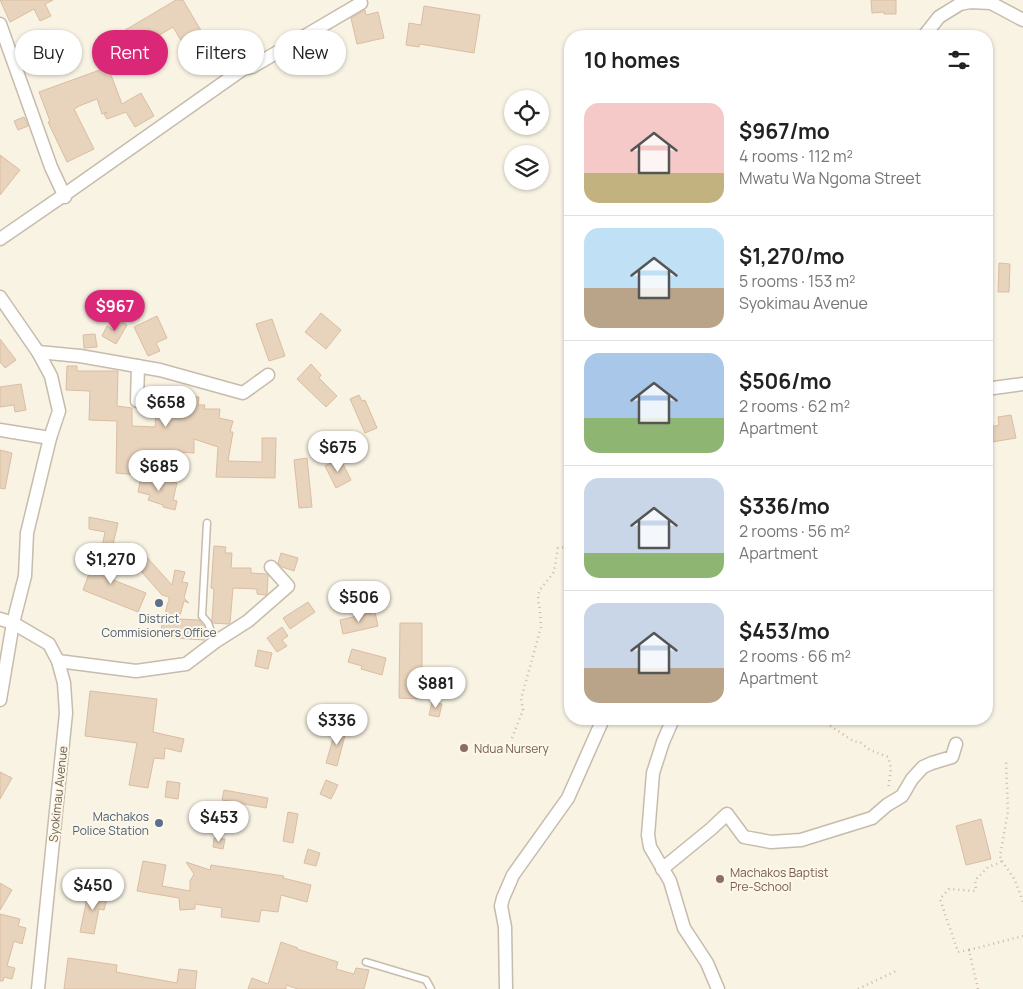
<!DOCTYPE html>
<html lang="en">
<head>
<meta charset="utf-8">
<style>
	:root { --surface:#fff; --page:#f2f2f2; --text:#222; --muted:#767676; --line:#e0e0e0; --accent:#db2777 }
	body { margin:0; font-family:Manrope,sans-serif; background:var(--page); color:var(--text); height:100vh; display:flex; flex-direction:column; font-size:19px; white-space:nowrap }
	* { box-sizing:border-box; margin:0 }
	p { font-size:16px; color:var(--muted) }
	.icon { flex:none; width:28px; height:28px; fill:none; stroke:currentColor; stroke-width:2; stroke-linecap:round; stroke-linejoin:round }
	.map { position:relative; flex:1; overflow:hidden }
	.side { position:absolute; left:564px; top:30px; width:429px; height:695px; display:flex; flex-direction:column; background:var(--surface); border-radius:20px; box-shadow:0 1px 4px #0004 }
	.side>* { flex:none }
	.hud { position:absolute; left:15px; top:30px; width:474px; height:45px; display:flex; gap:10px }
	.buttons { position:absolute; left:504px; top:90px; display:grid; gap:10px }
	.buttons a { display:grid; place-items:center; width:45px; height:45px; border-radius:50%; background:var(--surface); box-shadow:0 1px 4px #0004; font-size:25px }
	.price { position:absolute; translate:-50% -42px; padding:0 11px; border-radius:18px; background:#fff; color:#222; font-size:16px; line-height:32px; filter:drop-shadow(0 1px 2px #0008) }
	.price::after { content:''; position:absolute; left:50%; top:30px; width:15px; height:11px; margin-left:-8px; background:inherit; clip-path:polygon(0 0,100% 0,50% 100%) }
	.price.active { background:var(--accent); color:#fff }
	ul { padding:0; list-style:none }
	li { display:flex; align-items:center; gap:15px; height:125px; padding:0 20px }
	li+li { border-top:1px solid var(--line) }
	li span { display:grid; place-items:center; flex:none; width:140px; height:100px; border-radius:15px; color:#555 }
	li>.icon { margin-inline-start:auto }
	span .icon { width:60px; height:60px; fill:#fffc; stroke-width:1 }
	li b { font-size:21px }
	h2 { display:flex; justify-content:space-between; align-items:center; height:60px; padding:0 20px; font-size:21px }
	.tag { padding:0 18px; border-radius:22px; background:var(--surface); box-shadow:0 1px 4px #0004; font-size:18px; line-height:45px }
	.tag.active { background:var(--accent); color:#fff }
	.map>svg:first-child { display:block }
	.building { fill:#e8d3bc; stroke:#dbbda1 }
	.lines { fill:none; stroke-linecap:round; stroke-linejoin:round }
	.service-casing { stroke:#c7bbac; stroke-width:9 }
	.minor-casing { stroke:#c7bbac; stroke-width:15 }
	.path { stroke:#ceb8a2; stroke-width:2.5; stroke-dasharray:1 4; stroke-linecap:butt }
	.service { stroke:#fff; stroke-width:6 }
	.minor { stroke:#fff; stroke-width:12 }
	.service-dot { fill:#5c6f8a; stroke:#fcf7e8; stroke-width:2 }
	.education-dot { fill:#8d6e63; stroke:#fcf7e8; stroke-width:2 }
	.labels { text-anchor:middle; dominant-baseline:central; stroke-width:4; stroke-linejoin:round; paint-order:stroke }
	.service-label { font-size:12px; fill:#4e5e75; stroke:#fcf7e8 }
	.education-label { font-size:12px; fill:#785e54; stroke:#fcf7e8; text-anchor:start }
	.street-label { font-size:12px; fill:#6d5c4d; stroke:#fcf7e8 }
</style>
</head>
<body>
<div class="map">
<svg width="1023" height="989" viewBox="0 0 1023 989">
	<rect width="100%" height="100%" fill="#f8f3e3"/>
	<g class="building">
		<polygon points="0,0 53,0 45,4 51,16 40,21 34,9 10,22"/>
		<polygon points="176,0 183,0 220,63 201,74 173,27 116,61 105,42"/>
		<polygon points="871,0 896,0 896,14 884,14 884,12 872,13"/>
		<polygon points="424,6 480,15 474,53 420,44 419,47 406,45 409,23 421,25"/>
		<polygon points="365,10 366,15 378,12 384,38 357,44 351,18"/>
		<polygon points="43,30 45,38 53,35 58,50 68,47 72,56 49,63 48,61 33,65 24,36"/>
		<polygon points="108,67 122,104 141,93 154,116 135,127 126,112 107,119 104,114 107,112 102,114 97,99 79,106 74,109 94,149 67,162 48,122 50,121 39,92"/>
		<polygon points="24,117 28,126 18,130 14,121"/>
		<polygon points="0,155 20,170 0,195"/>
		<polygon points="999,263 1010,264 1009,292 998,292"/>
		<polygon points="321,313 341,330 326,349 305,332"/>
		<polygon points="157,316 167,338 156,343 160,351 148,356 134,327"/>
		<polygon points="272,319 285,356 269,361 256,324"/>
		<polygon points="119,320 127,325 116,344 102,336 107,326 113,330"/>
		<polygon points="95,334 97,347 84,348 83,335"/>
		<polygon points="0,339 16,360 5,368 0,362"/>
		<polygon points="311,364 321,375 319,378 337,396 326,407 297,379"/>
		<polygon points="67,366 77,366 77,371 118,371 117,406 132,408 132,426 155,427 157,402 174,403 175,395 199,397 198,405 205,405 204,409 220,409 219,418 233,421 230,432 233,432 228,461 262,462 262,438 276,438 275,478 216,477 218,447 194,439 194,453 178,452 142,454 139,475 116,473 117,421 89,420 90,391 66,390"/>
		<polygon points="21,384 26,410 15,412 14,405 0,407 0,387"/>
		<polygon points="359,395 362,401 365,400 377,428 365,433 350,399"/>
		<polygon points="1011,415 1016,438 986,443 986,428 999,425 998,417"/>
		<polygon points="0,450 12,453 5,489 0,488"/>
		<polygon points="307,458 312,507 299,508 294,460"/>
		<polygon points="340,458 351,480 336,488 325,466"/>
		<polygon points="141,477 163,483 164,480 177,483 173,500 177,501 175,510 163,507 163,505 148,500 150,495 138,492"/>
		<polygon points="89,517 118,523 113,544 129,547 127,557 101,552 105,532 89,529"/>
		<polygon points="214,546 226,547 225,553 232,553 231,568 251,568 251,573 267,574 268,576 267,594 265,595 257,594 257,589 233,588 230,623 228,624 213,623 212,620 214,589 211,588"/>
		<polygon points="89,553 106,553 106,577 146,593 138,612 83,590 89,574"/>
		<polygon points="143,553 172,585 175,570 185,572 182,582 188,583 184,598 189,603 184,601 179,619 199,620 204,627 204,640 161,637 162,618 164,618 168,602 169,602 169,597 162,595 133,562"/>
		<polygon points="281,553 298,558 294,571 282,567 278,563"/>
		<polygon points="308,602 315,612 290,629 283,618"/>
		<polygon points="375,612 378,626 343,634 340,620"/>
		<polygon points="400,623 422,623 422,699 399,698"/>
		<polygon points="282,627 288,636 282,640 287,646 277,652 267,638"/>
		<polygon points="352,649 386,658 382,675 361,669 362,666 348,662"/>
		<polygon points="258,650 272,653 268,669 255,666"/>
		<polygon points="90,691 157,699 153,732 184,739 181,752 165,748 164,759 154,758 148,788 129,785 137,743 85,736"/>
		<polygon points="432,702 442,704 439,717 429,715"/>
		<polygon points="337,725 347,728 337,766 326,763"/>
		<polygon points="0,772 12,778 0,799"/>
		<polygon points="326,780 338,785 331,799 320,794"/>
		<polygon points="167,781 180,783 178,799 165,797"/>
		<polygon points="224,790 268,798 266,808 222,800"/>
		<polygon points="288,812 298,814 293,843 283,841"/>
		<polygon points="981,819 991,859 966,865 956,826"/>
		<polygon points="214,838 225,839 223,849 213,847"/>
		<polygon points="308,849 320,853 316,866 304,863"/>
		<polygon points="143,861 166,865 162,886 190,891 190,881 194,874 186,862 210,870 211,865 284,876 283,878 311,885 307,902 281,895 278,912 261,910 259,922 221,917 222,908 195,904 195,909 180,910 179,898 137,891"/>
		<polygon points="0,883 12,890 0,910"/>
		<polygon points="89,889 108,895 104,910 99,909 94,934 80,932"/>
		<polygon points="0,914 20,919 18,926 26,928 22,944 14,941 7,966 15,968 12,979 4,977 3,981 0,981"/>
		<polygon points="281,942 298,948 297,949 338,962 336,969 354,974 356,968 369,970 364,989 298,989 286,985 286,989 248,989 252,978 268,984"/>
		<polygon points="68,958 117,965 116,972 177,983 179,969 197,971 195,989 64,989"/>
	</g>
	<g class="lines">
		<g class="service-casing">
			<g id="service">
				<polyline points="207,523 202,616 208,623 215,642"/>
				<polyline points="366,962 426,980 431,989"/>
			</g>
		</g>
		<g class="minor-casing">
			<g id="minor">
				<polyline points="0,24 51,167 65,197"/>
				<polyline points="924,36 939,17 960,4 970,2 991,3 1023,20"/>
				<polyline points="0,239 64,195 243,69 252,67 361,3"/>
				<polyline points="0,297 38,352 51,376 59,411 50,438 27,533 25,576 13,623 0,700"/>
				<polyline points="38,352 80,356 160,370 243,393 268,375"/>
				<polyline points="986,389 1023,384"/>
				<polyline points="137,401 138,366"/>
				<polyline points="0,430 50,438"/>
				<polyline points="0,619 13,623 49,644 58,661 64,683 66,713 38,989"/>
				<polyline points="58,661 136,671 186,664 215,642 248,621 288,586 271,567"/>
				<polyline points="673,719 663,742 653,773 648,835 650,847 670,881 684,928 707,963 718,989"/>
				<polyline points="662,869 711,829 727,814 744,837 771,842 801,840 872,818 887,805 902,796 912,779 923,767 932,763 952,757 956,744"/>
				<polyline points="506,989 505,927 501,906 503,898 513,875 568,798 603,719"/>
			</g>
		</g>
		<g class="path">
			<polyline points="817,719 823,721 853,741 861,743 870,750 888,757 891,768 888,790"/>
			<polyline points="512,738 523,710 521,699 541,627 540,610 538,600 539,591 554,572 558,548 565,547 569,550 570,549"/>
			<polyline points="1002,861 1015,880 1023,902"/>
			<polyline points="969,950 1023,936"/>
			<polyline points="858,989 896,971"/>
			<path d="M978,989L969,950L958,952L940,899L949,889L975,891L976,889L975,880C980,876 983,872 987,868C991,865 997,865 1002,861L1000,856L1008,811L1006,760"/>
		</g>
		<use href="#service" class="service"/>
		<use href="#minor" class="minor"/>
	</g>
	<g class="service-dot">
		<circle cx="159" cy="603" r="5"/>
		<circle cx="159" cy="823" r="5"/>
	</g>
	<g class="education-dot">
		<circle cx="464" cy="748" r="5"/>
		<circle cx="720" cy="879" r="5"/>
	</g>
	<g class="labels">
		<g class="service-label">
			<text x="159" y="618">District<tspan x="159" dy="14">Commisioners Office</tspan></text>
			<text x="149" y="816" text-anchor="end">Machakos<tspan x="149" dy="14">Police Station</tspan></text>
		</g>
		<g class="education-label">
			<text x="474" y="748">Ndua Nursery</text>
			<text x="730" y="872">Machakos Baptist<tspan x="730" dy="14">Pre-School</tspan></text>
		</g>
		<g class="street-label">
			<text transform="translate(58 794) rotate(-84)">Syokimau Avenue</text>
		</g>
	</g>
</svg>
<div class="buttons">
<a><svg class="icon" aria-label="locate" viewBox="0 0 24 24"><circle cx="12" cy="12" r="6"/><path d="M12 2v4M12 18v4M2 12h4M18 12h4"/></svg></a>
<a><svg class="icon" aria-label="layers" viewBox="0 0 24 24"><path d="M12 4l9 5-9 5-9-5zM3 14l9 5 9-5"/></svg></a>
</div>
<b class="price active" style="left:115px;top:332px">$967</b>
<b class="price" style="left:166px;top:428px">$658</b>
<b class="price" style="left:338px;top:473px">$675</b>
<b class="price" style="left:159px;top:492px">$685</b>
<b class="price" style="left:111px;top:585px">$1,270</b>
<b class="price" style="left:359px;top:623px">$506</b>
<b class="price" style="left:436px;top:709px">$881</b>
<b class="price" style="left:337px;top:746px">$336</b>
<b class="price" style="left:219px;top:843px">$453</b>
<b class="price" style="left:93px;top:911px">$450</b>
<div class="hud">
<a class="tag">Buy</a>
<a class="tag active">Rent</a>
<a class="tag">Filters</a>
<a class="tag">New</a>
</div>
<section class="side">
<h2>10 homes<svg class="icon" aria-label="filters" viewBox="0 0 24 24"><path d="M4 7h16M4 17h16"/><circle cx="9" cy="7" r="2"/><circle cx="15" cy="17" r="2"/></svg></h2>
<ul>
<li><span style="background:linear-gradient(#f6c9c9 70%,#c2b280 0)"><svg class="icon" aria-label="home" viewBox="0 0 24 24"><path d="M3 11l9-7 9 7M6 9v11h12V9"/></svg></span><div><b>$967/mo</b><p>4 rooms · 112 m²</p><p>Mwatu Wa Ngoma Street</p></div></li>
<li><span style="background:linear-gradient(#bfe0f5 60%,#b9a48a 0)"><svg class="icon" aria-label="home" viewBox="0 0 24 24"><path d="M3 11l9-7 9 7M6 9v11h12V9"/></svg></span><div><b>$1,270/mo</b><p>5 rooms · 153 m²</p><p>Syokimau Avenue</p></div></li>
<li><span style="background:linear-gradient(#a9c7e8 65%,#8fb573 0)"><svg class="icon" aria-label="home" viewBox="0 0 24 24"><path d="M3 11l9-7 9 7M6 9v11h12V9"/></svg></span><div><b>$506/mo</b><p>2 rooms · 62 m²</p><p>Apartment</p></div></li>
<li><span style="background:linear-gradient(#c9d6e8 75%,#8fb573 0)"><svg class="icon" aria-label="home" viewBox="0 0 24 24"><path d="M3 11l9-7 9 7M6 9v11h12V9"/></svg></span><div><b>$336/mo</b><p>2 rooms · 56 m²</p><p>Apartment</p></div></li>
<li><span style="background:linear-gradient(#c9d6e8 65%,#b9a48a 0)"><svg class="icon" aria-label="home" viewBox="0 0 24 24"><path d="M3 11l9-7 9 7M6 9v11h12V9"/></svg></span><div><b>$453/mo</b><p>2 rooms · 66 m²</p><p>Apartment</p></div></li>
</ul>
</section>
</div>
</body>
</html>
